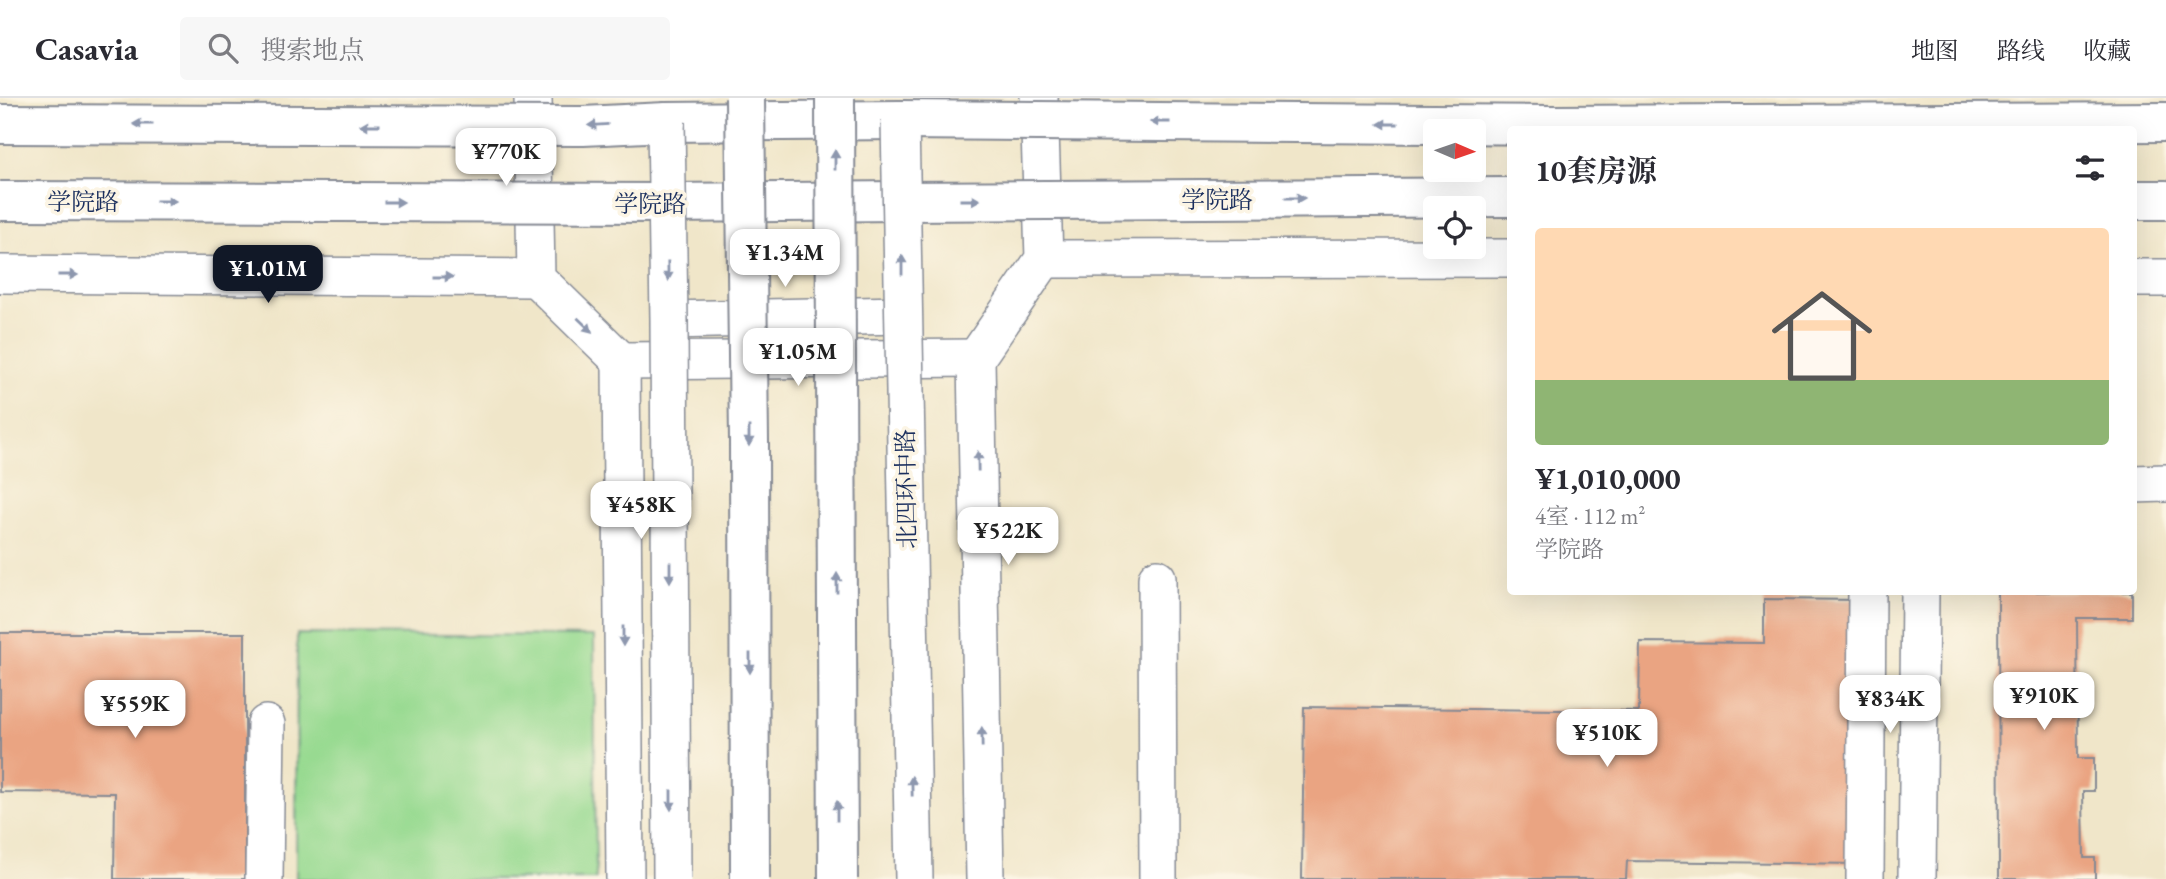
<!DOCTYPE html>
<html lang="zh">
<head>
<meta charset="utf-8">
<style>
	:root { --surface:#fff; --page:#f7f7f7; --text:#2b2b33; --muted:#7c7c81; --line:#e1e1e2; --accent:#111827 }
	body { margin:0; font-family:"EB Garamond","Noto Serif SC",serif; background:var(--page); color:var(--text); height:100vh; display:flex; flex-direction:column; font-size:26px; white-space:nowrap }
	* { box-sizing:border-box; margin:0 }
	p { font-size:23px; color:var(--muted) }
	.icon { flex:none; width:38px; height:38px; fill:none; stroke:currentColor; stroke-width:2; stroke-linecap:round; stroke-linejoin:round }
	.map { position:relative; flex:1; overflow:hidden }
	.details { position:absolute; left:1507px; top:28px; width:630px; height:469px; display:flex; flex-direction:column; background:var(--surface); border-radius:7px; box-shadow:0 7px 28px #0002 }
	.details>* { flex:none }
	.needle { width:46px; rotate:92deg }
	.buttons { position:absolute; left:1423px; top:21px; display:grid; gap:14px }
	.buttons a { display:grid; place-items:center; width:63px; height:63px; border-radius:7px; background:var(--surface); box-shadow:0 7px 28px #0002; font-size:35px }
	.price { position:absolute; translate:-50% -60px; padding:0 16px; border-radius:14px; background:#fff; color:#222; font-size:23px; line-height:46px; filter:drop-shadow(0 2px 4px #0008) }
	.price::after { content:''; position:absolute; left:50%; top:42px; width:21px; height:16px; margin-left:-10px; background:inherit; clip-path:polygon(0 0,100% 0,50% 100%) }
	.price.on { background:var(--accent); color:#fff }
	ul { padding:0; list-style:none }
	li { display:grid; align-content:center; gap:14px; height:371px; padding:0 28px }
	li+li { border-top:2px solid var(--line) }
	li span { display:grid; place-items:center; height:217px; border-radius:7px; color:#555 }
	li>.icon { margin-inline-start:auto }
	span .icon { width:126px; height:126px; fill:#fffc; stroke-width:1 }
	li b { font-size:30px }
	h2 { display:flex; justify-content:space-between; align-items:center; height:84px; padding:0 28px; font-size:30px }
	header { display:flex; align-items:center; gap:42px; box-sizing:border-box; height:98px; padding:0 35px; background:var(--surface); border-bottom:2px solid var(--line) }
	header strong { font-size:33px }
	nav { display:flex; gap:38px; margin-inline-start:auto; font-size:24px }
	.search { width:490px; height:63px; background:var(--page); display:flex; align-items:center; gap:18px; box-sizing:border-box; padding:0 24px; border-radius:7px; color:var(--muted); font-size:26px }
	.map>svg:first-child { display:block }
	.green { fill:#98da91; stroke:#5a8478; stroke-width:2 }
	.building { fill:#eaa482 }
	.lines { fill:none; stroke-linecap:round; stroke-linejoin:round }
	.minor-casing { stroke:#868a94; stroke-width:40 }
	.major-casing { stroke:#868a94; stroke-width:42 }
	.minor { stroke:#fff; stroke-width:37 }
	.major { stroke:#fff; stroke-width:38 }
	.minor-bridge-casing { stroke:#868a94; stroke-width:40; stroke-linecap:butt }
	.major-bridge-casing { stroke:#868a94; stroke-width:42; stroke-linecap:butt }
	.highway-bridge-casing { stroke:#868a94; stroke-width:42; stroke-linecap:butt }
	.minor-bridge { stroke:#fff; stroke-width:37 }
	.major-bridge { stroke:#fff; stroke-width:38 }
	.highway-bridge { stroke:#fff; stroke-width:38 }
	.oneway { fill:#8d97ae }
	.labels { text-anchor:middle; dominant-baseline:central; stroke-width:7; stroke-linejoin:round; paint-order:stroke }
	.street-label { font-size:24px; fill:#1b2f5e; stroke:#fcf5e5 }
</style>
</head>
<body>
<header>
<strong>Casavia</strong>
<div class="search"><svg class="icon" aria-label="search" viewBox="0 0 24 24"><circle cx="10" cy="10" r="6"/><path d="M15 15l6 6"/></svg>搜索地点</div>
<nav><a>地图</a><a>路线</a><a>收藏</a></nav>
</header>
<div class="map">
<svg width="2166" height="781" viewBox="0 0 2166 781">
	<rect width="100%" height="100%" fill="#fcf5e5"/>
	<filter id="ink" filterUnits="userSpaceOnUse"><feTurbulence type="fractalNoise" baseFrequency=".0143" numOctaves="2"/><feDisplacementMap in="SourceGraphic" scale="14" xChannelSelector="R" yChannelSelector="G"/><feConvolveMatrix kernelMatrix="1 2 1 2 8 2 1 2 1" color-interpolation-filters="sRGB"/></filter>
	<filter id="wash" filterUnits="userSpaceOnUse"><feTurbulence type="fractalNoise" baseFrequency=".00686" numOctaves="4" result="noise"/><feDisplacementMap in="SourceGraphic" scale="28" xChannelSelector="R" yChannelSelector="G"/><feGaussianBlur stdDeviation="1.57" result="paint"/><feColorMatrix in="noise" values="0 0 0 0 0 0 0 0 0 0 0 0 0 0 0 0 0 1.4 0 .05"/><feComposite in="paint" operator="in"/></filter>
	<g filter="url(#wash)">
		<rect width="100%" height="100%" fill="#f0e6c9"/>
		<polygon class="green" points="297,536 594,538 596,781 296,781"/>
		<g id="blocks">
			<g class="building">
				<polygon points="1998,494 2132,494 2132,520 2077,520 2078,660 2094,660 2094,693 2083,693 2084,760 2095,760 2095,781 1999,781"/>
				<polygon points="1764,501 1862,502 1858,766 1627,763 1626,781 1302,781 1304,609 1639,613 1640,544 1764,545"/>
				<polygon points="0,535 245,535 245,781 114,781 115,695 0,694"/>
			</g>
		</g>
	</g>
	<g filter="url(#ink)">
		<use href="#blocks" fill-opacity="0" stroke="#868a94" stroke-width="2"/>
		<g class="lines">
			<g class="minor-casing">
				<g id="minor">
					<polyline points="533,0 536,180 621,263 625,781"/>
					<polyline points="1044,161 1510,160"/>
					<polyline points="0,176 536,180"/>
					<polyline points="2133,180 2166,180"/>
					<polyline points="669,222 902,217"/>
					<polyline points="621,263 976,260"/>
					<polyline points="2133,386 2166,385"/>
					<polyline points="1157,480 1158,781"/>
					<polyline points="264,781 266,626"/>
					<polyline points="985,781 976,260 1044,161 1039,0"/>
					<polyline points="1865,781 1867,494"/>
					<polyline points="1917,781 1920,494"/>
				</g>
			</g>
			<g class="major-casing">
				<g id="major">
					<polyline points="666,24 900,22"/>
					<polyline points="1554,27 2166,24"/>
					<polyline points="2133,102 2166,102"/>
					<polyline points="667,105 902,103"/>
				</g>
			</g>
			<use href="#minor" class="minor"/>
			<use href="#major" class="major"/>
			<g class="minor-bridge-casing">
				<g id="minor-bridge">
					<polyline points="900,22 914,781"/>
					<polyline points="666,24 669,222 672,781"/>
				</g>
			</g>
			<g class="major-bridge-casing">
				<g id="major-bridge">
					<polyline points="900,22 1554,27"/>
					<polyline points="902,103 1510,99"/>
				</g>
			</g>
			<g class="highway-bridge-casing">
				<g id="highway-bridge">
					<polyline points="745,0 749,343 750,781"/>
					<polyline points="835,0 838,781"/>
					<polyline points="0,26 583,28 666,24"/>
					<polyline points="0,103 667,105"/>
				</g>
			</g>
			<use href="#minor-bridge" class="minor-bridge"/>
			<use href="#major-bridge" class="major-bridge"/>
			<use href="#highway-bridge" class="highway-bridge"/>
		</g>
		<defs><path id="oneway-solid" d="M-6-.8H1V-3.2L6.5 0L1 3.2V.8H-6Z" transform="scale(1.75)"/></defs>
		<g class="oneway">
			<use href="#oneway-solid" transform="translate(1160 24) rotate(-180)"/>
			<use href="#oneway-solid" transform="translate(143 26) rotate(-180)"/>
			<use href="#oneway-solid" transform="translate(1388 26) rotate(-180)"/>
			<use href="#oneway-solid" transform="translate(370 27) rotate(-180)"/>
			<use href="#oneway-solid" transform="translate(598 27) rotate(177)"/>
			<use href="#oneway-solid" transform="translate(835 62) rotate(-90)"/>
			<use href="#oneway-solid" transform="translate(1295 100)"/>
			<use href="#oneway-solid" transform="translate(970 102)"/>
			<use href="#oneway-solid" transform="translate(166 103)"/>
			<use href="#oneway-solid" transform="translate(394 104)"/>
			<use href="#oneway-solid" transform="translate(902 167) rotate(-90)"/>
			<use href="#oneway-solid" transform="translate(668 173) rotate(89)"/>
			<use href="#oneway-solid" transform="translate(68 177)"/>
			<use href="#oneway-solid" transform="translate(443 179)"/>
			<use href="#oneway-solid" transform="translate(585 227) rotate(44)"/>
			<use href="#oneway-solid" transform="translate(749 338) rotate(90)"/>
			<use href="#oneway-solid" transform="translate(978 363) rotate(-91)"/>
			<use href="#oneway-solid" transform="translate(670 474) rotate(90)"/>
			<use href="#oneway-solid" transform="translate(837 485) rotate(-90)"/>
			<use href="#oneway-solid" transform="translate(623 538) rotate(90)"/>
			<use href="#oneway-solid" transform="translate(750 565) rotate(90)"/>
			<use href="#oneway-solid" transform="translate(982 639) rotate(-91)"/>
			<use href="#oneway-solid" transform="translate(912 688) rotate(-91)"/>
			<use href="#oneway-solid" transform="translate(671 702) rotate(90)"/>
			<use href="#oneway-solid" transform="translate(837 713) rotate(-90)"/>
		</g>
	</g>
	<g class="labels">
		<g class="street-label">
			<text x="1217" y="101">学院路</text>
			<text x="83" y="103">学院路</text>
			<text x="650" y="105">学院路</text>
			<text transform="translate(906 391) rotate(-91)">北四环中路</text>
		</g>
	</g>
</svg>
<div class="buttons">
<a><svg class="needle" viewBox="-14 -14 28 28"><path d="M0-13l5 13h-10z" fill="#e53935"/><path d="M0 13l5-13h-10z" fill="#7c7c81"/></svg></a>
<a><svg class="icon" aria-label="locate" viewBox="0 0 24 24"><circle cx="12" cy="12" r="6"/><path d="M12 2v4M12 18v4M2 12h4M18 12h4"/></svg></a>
</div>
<b class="price" style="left:506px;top:90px">¥770K</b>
<b class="price" style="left:785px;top:191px">¥1.34M</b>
<b class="price on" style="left:268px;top:207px">¥1.01M</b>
<b class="price" style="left:798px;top:290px">¥1.05M</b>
<b class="price" style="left:641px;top:443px">¥458K</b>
<b class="price" style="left:1008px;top:469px">¥522K</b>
<b class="price" style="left:2044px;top:634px">¥910K</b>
<b class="price" style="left:1890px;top:637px">¥834K</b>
<b class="price" style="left:135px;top:642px">¥559K</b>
<b class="price" style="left:1607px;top:671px">¥510K</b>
<section class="details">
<h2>10套房源<svg class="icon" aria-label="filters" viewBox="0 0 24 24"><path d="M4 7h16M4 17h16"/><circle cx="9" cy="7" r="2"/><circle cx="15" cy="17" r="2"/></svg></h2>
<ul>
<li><span style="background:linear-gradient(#ffd9b3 70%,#8fb573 0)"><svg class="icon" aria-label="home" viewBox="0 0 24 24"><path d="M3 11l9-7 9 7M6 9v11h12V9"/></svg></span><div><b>¥1,010,000</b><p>4室 · 112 m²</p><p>学院路</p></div></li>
</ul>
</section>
</div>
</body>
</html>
